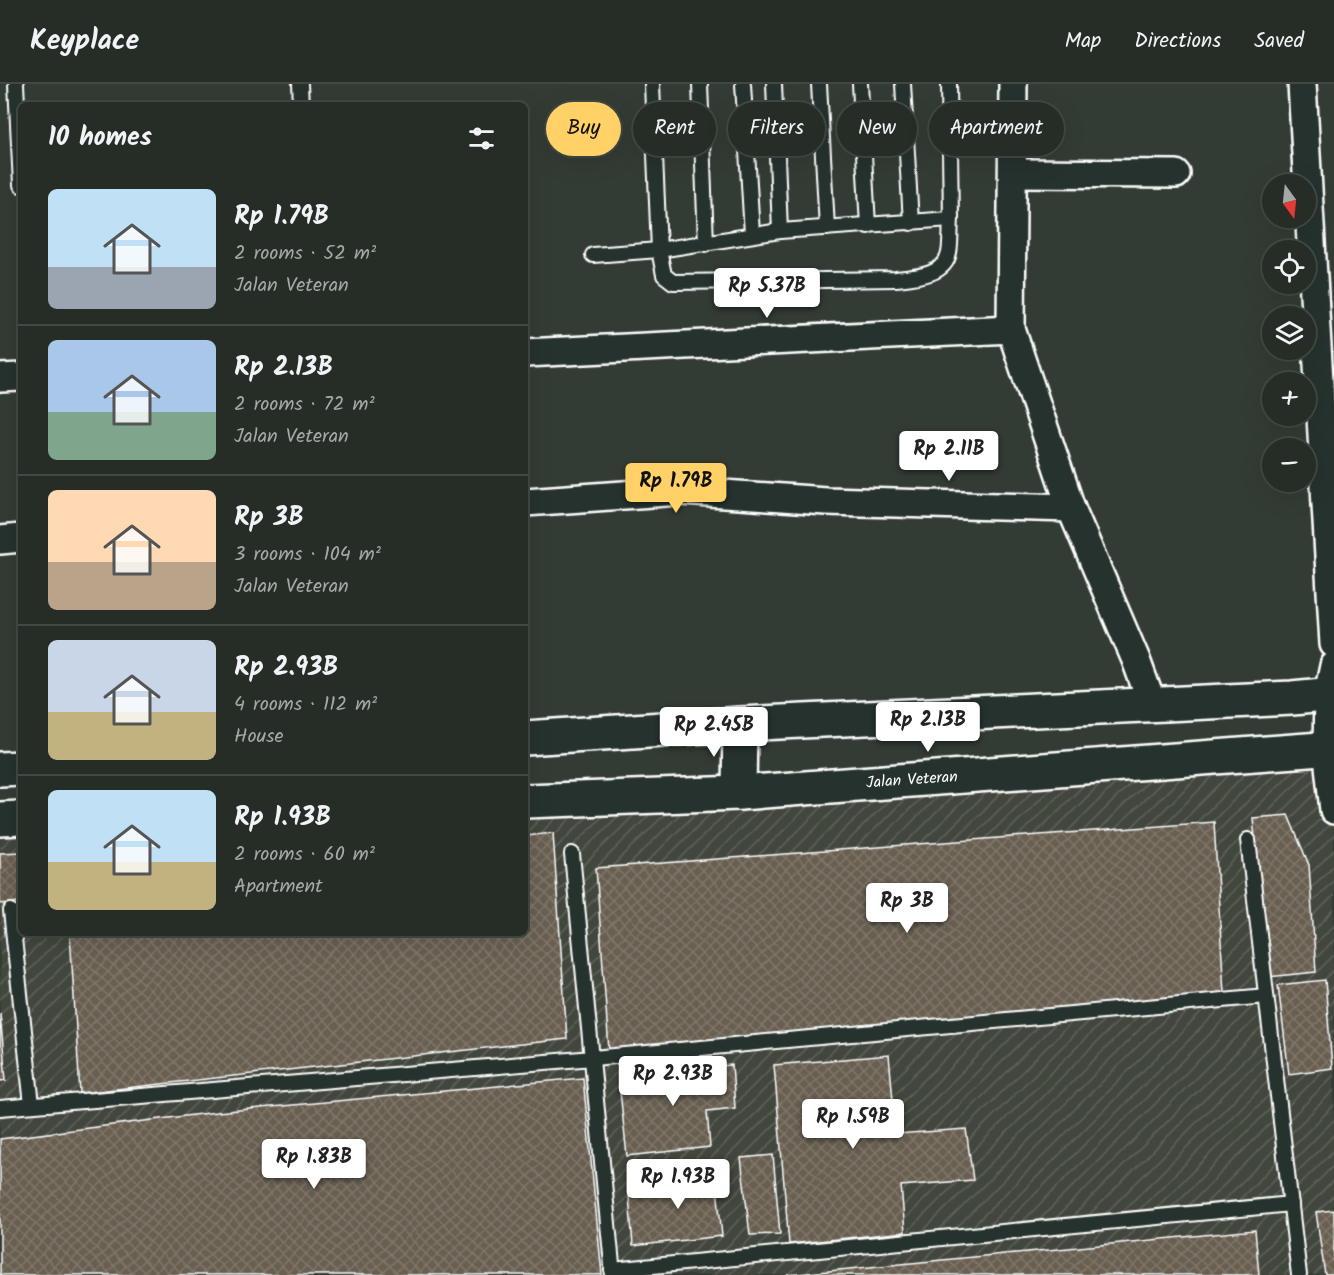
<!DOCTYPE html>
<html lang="en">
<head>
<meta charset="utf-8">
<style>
	:root { --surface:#262d27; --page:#2e352f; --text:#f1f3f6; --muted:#a4a8a7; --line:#424944; --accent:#ffd166 }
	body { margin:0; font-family:Kalam,sans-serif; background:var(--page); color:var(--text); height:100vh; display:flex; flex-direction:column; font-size:22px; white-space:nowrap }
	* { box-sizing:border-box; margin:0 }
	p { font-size:20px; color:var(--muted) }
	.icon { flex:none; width:33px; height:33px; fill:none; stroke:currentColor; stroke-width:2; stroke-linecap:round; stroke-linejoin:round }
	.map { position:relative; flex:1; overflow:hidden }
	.details { position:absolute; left:18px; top:18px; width:510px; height:834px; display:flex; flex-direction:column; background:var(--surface); border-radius:9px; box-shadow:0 6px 24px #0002,0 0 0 2px var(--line) }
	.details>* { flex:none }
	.banner { position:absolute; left:546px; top:18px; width:570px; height:54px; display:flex; gap:12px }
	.needle { width:39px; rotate:165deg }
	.fabs { position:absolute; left:1262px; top:90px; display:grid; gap:12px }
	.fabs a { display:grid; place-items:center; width:54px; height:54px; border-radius:50%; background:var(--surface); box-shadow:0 6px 24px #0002,0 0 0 2px var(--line); font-size:30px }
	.price { position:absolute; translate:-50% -51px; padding:0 14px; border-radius:6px; background:#fff; color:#222; font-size:20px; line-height:39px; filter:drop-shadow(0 2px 3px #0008) }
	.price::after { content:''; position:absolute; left:50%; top:36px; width:18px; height:14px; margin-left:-9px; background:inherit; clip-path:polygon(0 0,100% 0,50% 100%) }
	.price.on { background:var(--accent); color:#111 }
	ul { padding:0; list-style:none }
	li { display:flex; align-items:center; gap:18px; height:150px; padding:0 30px }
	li+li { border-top:2px solid var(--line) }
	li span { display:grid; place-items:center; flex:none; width:168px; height:120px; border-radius:9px; color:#555 }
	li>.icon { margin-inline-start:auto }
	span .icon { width:72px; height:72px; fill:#fffc; stroke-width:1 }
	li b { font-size:26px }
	h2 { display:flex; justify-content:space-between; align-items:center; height:72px; padding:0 30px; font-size:26px }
	.chip { padding:0 21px; border-radius:27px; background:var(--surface); box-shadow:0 6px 24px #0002,0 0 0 2px var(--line); font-size:21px; line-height:54px }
	.chip.on { background:var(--accent); color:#111 }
	header { display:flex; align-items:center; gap:36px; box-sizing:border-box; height:84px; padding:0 30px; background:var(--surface); border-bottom:2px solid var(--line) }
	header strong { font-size:28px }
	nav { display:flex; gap:33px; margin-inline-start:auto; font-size:21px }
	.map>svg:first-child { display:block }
	.industrial { fill:url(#industrial-furrows) }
	.building { fill:url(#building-cross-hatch); stroke:#fff; stroke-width:1.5 }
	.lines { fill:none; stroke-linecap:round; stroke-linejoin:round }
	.service-casing { stroke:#fff; stroke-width:18 }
	.minor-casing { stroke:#fff; stroke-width:32 }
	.secondary-casing { stroke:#fff; stroke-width:38 }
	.service { stroke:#26332d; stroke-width:14 }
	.minor { stroke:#26332d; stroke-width:27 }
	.secondary { stroke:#26332d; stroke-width:33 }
	.labels { text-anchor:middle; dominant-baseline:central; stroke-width:4.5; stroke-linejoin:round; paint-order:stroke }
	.street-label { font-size:16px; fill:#fff; stroke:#26332d }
</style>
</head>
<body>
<header>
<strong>Keyplace</strong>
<nav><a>Map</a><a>Directions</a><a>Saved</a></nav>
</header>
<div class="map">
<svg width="1334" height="1191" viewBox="0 0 1334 1191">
	<defs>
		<pattern id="industrial-furrows" width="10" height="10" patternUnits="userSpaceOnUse" patternTransform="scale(1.5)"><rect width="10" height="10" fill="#43463d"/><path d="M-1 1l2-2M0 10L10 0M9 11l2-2" fill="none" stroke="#5f625a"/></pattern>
		<pattern id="building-cross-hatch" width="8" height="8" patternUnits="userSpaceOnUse" patternTransform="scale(1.5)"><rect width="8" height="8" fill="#685f51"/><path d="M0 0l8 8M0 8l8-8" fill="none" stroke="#7f776b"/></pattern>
	</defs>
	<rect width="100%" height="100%" fill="#333c34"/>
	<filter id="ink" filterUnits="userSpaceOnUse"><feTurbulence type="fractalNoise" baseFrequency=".0167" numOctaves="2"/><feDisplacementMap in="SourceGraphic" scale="12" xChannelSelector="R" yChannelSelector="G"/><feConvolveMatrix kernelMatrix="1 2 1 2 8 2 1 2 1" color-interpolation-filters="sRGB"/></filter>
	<g filter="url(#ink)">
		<polygon class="industrial" points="1327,664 1334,736 1334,1191 0,1191 0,735 21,734 21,849 525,849 525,717"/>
		<g class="building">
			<polygon points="1288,731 1309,781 1316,888 1268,893 1253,734"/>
			<polygon points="1214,738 1224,909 609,967 596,784"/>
			<polygon points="553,749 567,955 80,1009 70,849 525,849 525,752"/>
			<polygon points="21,768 21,818 0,820 0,769"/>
			<polygon points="1325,896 1332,984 1289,990 1278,901"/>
			<polygon points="0,929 6,996 0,997"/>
			<polygon points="889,971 896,1050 966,1045 973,1096 901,1102 905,1148 789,1160 774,981"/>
			<polygon points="732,981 735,1024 707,1027 710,1063 627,1072 618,989"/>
			<polygon points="583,994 602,1191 0,1191 0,1055 217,1028"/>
			<polygon points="773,1071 780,1150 750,1151 741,1074"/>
			<polygon points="715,1084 722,1152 633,1162 629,1112 674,1107 672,1088"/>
			<polygon points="1334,1126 1334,1191 1325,1191 1316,1128"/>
			<polygon points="1255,1146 1259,1191 787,1191"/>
		</g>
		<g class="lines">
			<g class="service-casing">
				<g id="service">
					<polyline points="16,0 21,101"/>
					<polyline points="300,0 301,21"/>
					<path d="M652,0L659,166L664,191L673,198L896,195C914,193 945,192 949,169C951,159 950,146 951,135"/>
					<polyline points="700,0 706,160"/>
					<polyline points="743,0 752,150"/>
					<polyline points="774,0 780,147"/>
					<polyline points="819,0 827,144"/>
					<polyline points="860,0 868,142"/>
					<polyline points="903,0 911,139"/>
					<polyline points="593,171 659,166 780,147 951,135 949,0"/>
					<polyline points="1248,756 1299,1191"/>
					<polyline points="572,770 613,1191"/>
					<polyline points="11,827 32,1021"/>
					<polyline points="0,1024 593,974 1266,912"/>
					<polyline points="612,1186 1291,1120"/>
				</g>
			</g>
			<g class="minor-casing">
				<g id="minor">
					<polyline points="1013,0 1011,245 1071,424 1136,576 1152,620"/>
					<polyline points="1302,0 1334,560"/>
					<polyline points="1013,89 1176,90"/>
					<polyline points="525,269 1011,245"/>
					<polyline points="0,294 21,293"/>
					<polyline points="525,418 680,407 826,417 1071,424"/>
					<polyline points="0,456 21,454"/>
					<polyline points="1334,582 1328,610 1327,664 1334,726"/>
				</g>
			</g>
			<g class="secondary-casing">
				<g id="secondary">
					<polyline points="525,654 740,640 1292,614 1334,610"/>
					<polyline points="0,685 21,684"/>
					<polyline points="739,709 740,640"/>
					<polyline points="525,717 739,709 1334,664"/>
					<polyline points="0,735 21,734"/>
				</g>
			</g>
			<use href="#service" class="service"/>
			<use href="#minor" class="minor"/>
			<use href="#secondary" class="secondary"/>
		</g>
	</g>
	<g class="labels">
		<g class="street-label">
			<text transform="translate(912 696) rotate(-4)">Jalan Veteran</text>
		</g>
	</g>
</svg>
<div class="fabs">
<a><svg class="needle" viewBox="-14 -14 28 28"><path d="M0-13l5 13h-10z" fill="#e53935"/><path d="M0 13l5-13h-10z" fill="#a4a8a7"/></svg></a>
<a><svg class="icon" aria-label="locate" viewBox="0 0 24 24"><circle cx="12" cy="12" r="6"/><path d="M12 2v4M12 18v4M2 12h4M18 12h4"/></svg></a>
<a><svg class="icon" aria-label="layers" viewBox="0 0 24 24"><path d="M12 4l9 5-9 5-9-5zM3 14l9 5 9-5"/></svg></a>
<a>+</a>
<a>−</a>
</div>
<b class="price" style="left:767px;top:235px">Rp 5.37B</b>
<b class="price" style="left:949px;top:398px">Rp 2.11B</b>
<b class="price on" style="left:676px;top:430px">Rp 1.79B</b>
<b class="price" style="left:928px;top:669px">Rp 2.13B</b>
<b class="price" style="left:714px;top:674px">Rp 2.45B</b>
<b class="price" style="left:907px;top:850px">Rp 3B</b>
<b class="price" style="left:673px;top:1023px">Rp 2.93B</b>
<b class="price" style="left:853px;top:1066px">Rp 1.59B</b>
<b class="price" style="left:314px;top:1106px">Rp 1.83B</b>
<b class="price" style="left:678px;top:1126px">Rp 1.93B</b>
<div class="banner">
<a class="chip on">Buy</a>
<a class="chip">Rent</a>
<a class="chip">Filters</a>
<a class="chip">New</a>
<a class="chip">Apartment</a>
</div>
<section class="details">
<h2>10 homes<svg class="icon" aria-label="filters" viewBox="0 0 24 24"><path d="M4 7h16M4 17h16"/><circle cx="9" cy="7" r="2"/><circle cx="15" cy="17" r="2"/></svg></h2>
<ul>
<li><span style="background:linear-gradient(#bfe0f5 65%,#9aa5b1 0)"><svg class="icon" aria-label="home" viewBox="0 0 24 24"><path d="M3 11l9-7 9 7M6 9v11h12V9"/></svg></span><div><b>Rp 1.79B</b><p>2 rooms · 52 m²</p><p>Jalan Veteran</p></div></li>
<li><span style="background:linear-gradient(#a9c7e8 60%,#7fa58c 0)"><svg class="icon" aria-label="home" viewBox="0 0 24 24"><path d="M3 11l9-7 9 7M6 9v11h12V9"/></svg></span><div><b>Rp 2.13B</b><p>2 rooms · 72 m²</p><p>Jalan Veteran</p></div></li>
<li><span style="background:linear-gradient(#ffd9b3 60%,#b9a48a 0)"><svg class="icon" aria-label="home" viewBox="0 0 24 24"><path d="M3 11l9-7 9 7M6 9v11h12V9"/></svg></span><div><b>Rp 3B</b><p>3 rooms · 104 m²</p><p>Jalan Veteran</p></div></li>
<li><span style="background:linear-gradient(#c9d6e8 60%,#c2b280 0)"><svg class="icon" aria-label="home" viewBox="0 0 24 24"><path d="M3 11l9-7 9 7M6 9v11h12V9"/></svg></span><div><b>Rp 2.93B</b><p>4 rooms · 112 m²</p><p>House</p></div></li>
<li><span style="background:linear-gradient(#bfe0f5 60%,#c2b280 0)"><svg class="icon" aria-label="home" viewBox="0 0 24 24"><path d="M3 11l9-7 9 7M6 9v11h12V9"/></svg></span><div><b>Rp 1.93B</b><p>2 rooms · 60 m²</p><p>Apartment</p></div></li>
</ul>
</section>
</div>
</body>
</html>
